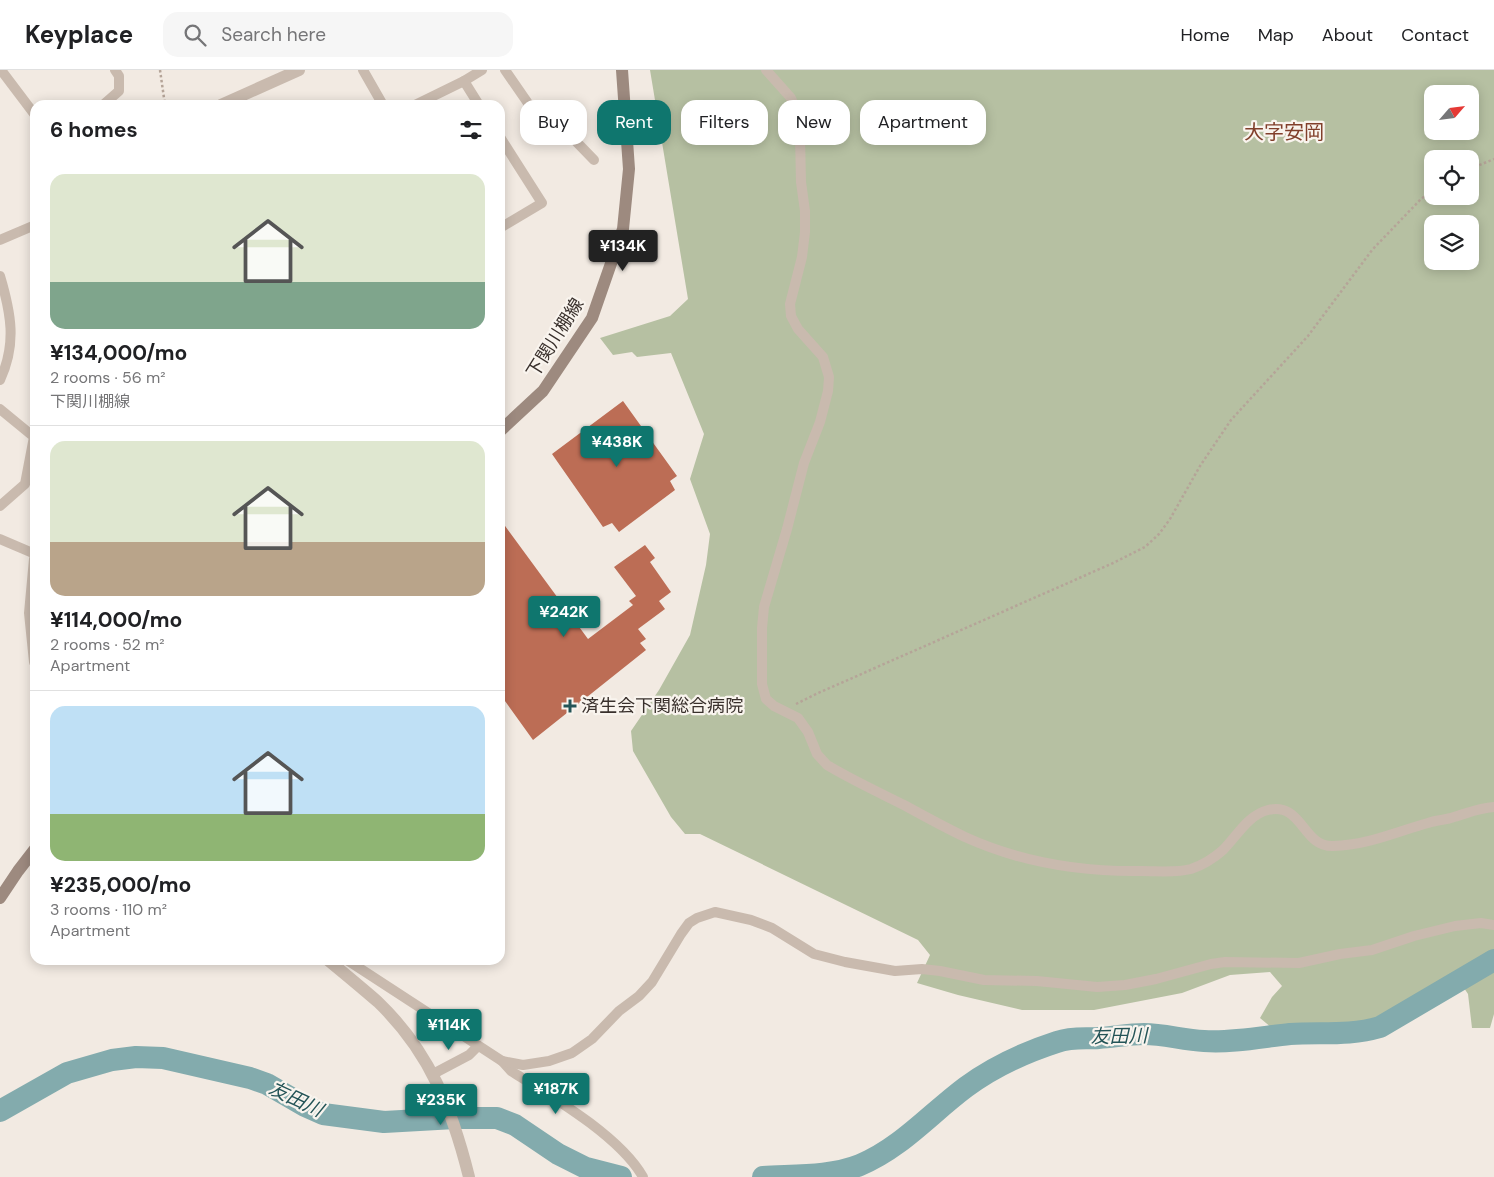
<!DOCTYPE html>
<html lang="en">
<head>
<meta charset="utf-8">
<style>
	:root { --surface:#fff; --page:#f6f6f6; --text:#202124; --muted:#757577; --line:#e0e0e0; --accent:#0f766e }
	body { margin:0; font-family:"DM Sans","Noto Sans JP",sans-serif; background:var(--page); color:var(--text); height:100vh; display:flex; flex-direction:column; font-size:19px; white-space:nowrap }
	* { box-sizing:border-box; margin:0 }
	p { font-size:16px; color:var(--muted) }
	.icon { flex:none; width:28px; height:28px; fill:none; stroke:currentColor; stroke-width:2; stroke-linecap:round; stroke-linejoin:round }
	.map { position:relative; flex:1; overflow:hidden }
	.panel { position:absolute; left:30px; top:30px; width:475px; height:865px; display:flex; flex-direction:column; background:var(--surface); border-radius:15px; box-shadow:0 2px 12px #0003 }
	.panel>* { flex:none }
	.guide { position:absolute; left:520px; top:30px; width:475px; height:45px; display:flex; gap:10px }
	.needle { width:32px; rotate:62deg }
	.buttons { position:absolute; left:1424px; top:15px; display:grid; gap:10px }
	.buttons a { display:grid; place-items:center; width:55px; height:55px; border-radius:10px; background:var(--surface); box-shadow:0 2px 12px #0003; font-size:25px }
	.price { position:absolute; translate:-50% -42px; padding:0 11px; border-radius:5px; background:var(--accent); color:#fff; font-size:16px; line-height:32px; filter:drop-shadow(0 1px 2px #0008) }
	.price::after { content:''; position:absolute; left:50%; top:30px; width:15px; height:11px; margin-left:-8px; background:inherit; clip-path:polygon(0 0,100% 0,50% 100%) }
	.price.on { background:#222; color:#fff }
	ul { padding:0; list-style:none }
	li { display:grid; align-content:center; gap:10px; height:265px; padding:0 20px }
	li+li { border-top:1px solid var(--line) }
	li span { display:grid; place-items:center; height:155px; border-radius:15px; color:#555 }
	li>.icon { margin-inline-start:auto }
	span .icon { width:90px; height:90px; fill:#fffc; stroke-width:1 }
	li b { font-size:21px }
	h2 { display:flex; justify-content:space-between; align-items:center; height:60px; padding:0 20px; font-size:21px }
	.tag { padding:0 18px; border-radius:15px; background:var(--surface); box-shadow:0 2px 12px #0003; font-size:18px; line-height:45px }
	.tag.on { background:var(--accent); color:#fff }
	header { display:flex; align-items:center; gap:30px; box-sizing:border-box; height:70px; padding:0 25px; background:var(--surface); border-bottom:1px solid var(--line) }
	header strong { font-size:24px }
	nav { display:flex; gap:28px; margin-inline-start:auto; font-size:18px }
	.search { width:350px; height:45px; background:var(--page); display:flex; align-items:center; gap:12px; box-sizing:border-box; padding:0 18px; border-radius:15px; color:var(--muted); font-size:19px }
	.map>svg:first-child { display:block }
	.green { fill:#b6c0a2; fill-rule:evenodd }
	.lines { fill:none; stroke-linecap:round; stroke-linejoin:round }
	.river { stroke:#83abad; stroke-width:22 }
	.building { fill:#bc6d55 }
	.path { stroke:#b5a498; stroke-width:2.5; stroke-dasharray:2.5 2.5; stroke-linecap:butt }
	.minor { stroke:#c9baae; stroke-width:10 }
	.tertiary { stroke:#c9baae; stroke-width:12 }
	.secondary { stroke:#9d8a7f; stroke-width:12 }
	.poi-dot { fill:#245457; stroke:#f9f4ee; stroke-width:2 }
	.labels { text-anchor:middle; dominant-baseline:central; stroke-width:4.5; stroke-linejoin:round; paint-order:stroke }
	.street-label { font-size:18px; fill:#39302c; stroke:#f9f4ee }
	.poi-label { font-size:18px; fill:#39302c; stroke:#f9f4ee; text-anchor:start }
	.water-label { font-size:19px; font-style:italic; fill:#245457; stroke:#f9f4ee }
	.quarter-label { font-size:20px; fill:#813f2b; stroke:#f9f4ee }
</style>
</head>
<body>
<header>
<strong>Keyplace</strong>
<div class="search"><svg class="icon" aria-label="search" viewBox="0 0 24 24"><circle cx="10" cy="10" r="6"/><path d="M15 15l6 6"/></svg>Search here</div>
<nav><a>Home</a><a>Map</a><a>About</a><a>Contact</a></nav>
</header>
<div class="map">
<svg width="1494" height="1107" viewBox="0 0 1494 1107">
	<rect width="100%" height="100%" fill="#f2eae2"/>
	<path class="green" d="M650,0H1494V944L1490,958H1472L1468,924L1454,903L1430,921L1386,947L1346,954L1272,958L1260,948L1272,927L1282,916L1270,902L1230,905L1182,923L1094,940H1022L958,925L917,913L930,885L918,870L700,764H685L671,747L633,681L631,661L659,620L690,565L706,495L710,464L690,409L704,364L671,283L637,287L632,282L613,285L600,268L670,246L688,229ZM1432,24H1470V61H1432ZM1432,89H1470V126H1432ZM1432,154H1470V191H1432Z"/>
	<g class="lines">
		<g class="river">
			<polyline points="0,1041 67,1003 112,990 136,987 163,988 250,1008 267,1014 305,1036 323,1044 384,1052 455,1048 497,1048 515,1055 558,1084 586,1098 621,1107"/>
			<path d="M763,1107C794,1105 830,1107 860,1095C901,1078 931,1043 966,1017C993,997 1026,982 1057,972C1072,967 1084,969 1099,968C1114,967 1129,964 1144,964C1164,964 1183,970 1204,971C1232,973 1262,967 1290,964C1322,962 1349,966 1380,957L1494,890"/>
		</g>
	</g>
	<g class="building">
		<polygon points="623,331 677,406 670,411 675,420 619,462 612,453 603,457 552,384"/>
		<polygon points="500,449 588,569 633,535 629,531 636,526 614,497 645,475 655,488 650,492 671,522 659,531 665,539 638,559 646,569 640,573 646,580 533,670 500,624"/>
	</g>
	<g class="lines">
		<g class="path">
			<polyline points="160,0 165,35"/>
			<polyline points="1470,99 1494,89"/>
			<polyline points="796,634 816,624 1111,494 1145,477 1159,464 1170,449 1200,396 1231,350 1308,266 1372,180 1421,129 1432,121"/>
		</g>
		<g class="minor">
			<polyline points="1,0 35,45"/>
			<polyline points="363,0 383,35"/>
			<polyline points="505,0 532,39 564,59 594,90"/>
			<path d="M766,0L791,28L797,43L800,66L801,112L805,141V162L802,187L790,234L791,246L798,259L823,287L829,307L828,321L820,352L804,393L787,459L764,537L762,558V614L766,629L774,636L798,648L808,662L817,684L827,695C852,710 878,722 904,735C924,746 944,757 965,767C1020,792 1081,802 1142,801C1158,801 1176,803 1191,799C1203,795 1214,788 1223,780C1237,766 1248,745 1268,740C1303,732 1302,777 1333,776C1368,775 1395,762 1428,753C1436,750 1446,750 1454,747C1468,743 1479,738 1494,737"/>
			<polyline points="464,11 482,0"/>
			<polyline points="103,35 119,21 119,6 115,0"/>
			<polyline points="415,35 464,11 479,35"/>
			<polyline points="500,67 542,133 500,158"/>
			<polyline points="0,170 35,155"/>
			<path d="M0,206C11,243 17,274 0,310"/>
			<polyline points="0,339 34,367 25,414 0,436"/>
			<polyline points="0,469 35,484"/>
			<path d="M347,890L502,991L511,1001C551,1026 620,1066 643,1107"/>
			<polyline points="502,991 523,995 549,991 572,983 592,969 619,941 639,926 652,912 681,864 689,853 697,848 715,842 751,850 772,858 814,884 845,892 895,901 922,899 940,901 984,910 1037,911 1097,917 1125,915 1156,909 1211,894 1225,892 1299,893 1340,884 1372,880 1414,866 1455,856 1481,853 1494,855"/>
			<polyline points="433,1004 469,985 478,976"/>
		</g>
		<g class="tertiary">
			<polyline points="221,35 299,0"/>
			<polyline points="35,489 30,543 35,592"/>
			<path d="M328,890C345,904 362,918 378,932C430,982 452,1039 469,1107"/>
		</g>
		<g class="secondary">
			<polyline points="500,361 543,321 592,248 623,159 629,99 622,0"/>
			<polyline points="0,828 18,801 35,779"/>
		</g>
	</g>
	<path class="poi-dot" d="M567.5 628.5h5v5h5v5h-5v5h-5v-5h-5v-5h5z"/>
	<g class="labels">
		<g class="street-label">
			<text transform="translate(555 268) rotate(-58)">下関川棚線</text>
		</g>
		<g class="poi-label">
			<text x="581" y="636">済生会下関総合病院</text>
		</g>
		<g class="water-label">
			<text transform="translate(1119 966) rotate(-1)">友田川</text>
			<text transform="translate(296 1029) rotate(25)">友田川</text>
		</g>
		<g class="quarter-label">
			<text x="1284" y="62">大字安岡</text>
		</g>
	</g>
</svg>
<div class="buttons">
<a><svg class="needle" viewBox="-14 -14 28 28"><path d="M0-13l5 13h-10z" fill="#e53935"/><path d="M0 13l5-13h-10z" fill="#757577"/></svg></a>
<a><svg class="icon" aria-label="locate" viewBox="0 0 24 24"><circle cx="12" cy="12" r="6"/><path d="M12 2v4M12 18v4M2 12h4M18 12h4"/></svg></a>
<a><svg class="icon" aria-label="layers" viewBox="0 0 24 24"><path d="M12 4l9 5-9 5-9-5zM3 14l9 5 9-5"/></svg></a>
</div>
<b class="price on" style="left:623px;top:202px">¥134K</b>
<b class="price" style="left:617px;top:398px">¥438K</b>
<b class="price" style="left:564px;top:568px">¥242K</b>
<b class="price" style="left:449px;top:981px">¥114K</b>
<b class="price" style="left:556px;top:1045px">¥187K</b>
<b class="price" style="left:441px;top:1056px">¥235K</b>
<div class="guide">
<a class="tag">Buy</a>
<a class="tag on">Rent</a>
<a class="tag">Filters</a>
<a class="tag">New</a>
<a class="tag">Apartment</a>
</div>
<section class="panel">
<h2>6 homes<svg class="icon" aria-label="filters" viewBox="0 0 24 24"><path d="M4 7h16M4 17h16"/><circle cx="9" cy="7" r="2"/><circle cx="15" cy="17" r="2"/></svg></h2>
<ul>
<li><span style="background:linear-gradient(#dfe7d0 70%,#7fa58c 0)"><svg class="icon" aria-label="home" viewBox="0 0 24 24"><path d="M3 11l9-7 9 7M6 9v11h12V9"/></svg></span><div><b>¥134,000/mo</b><p>2 rooms · 56 m²</p><p>下関川棚線</p></div></li>
<li><span style="background:linear-gradient(#dfe7d0 65%,#b9a48a 0)"><svg class="icon" aria-label="home" viewBox="0 0 24 24"><path d="M3 11l9-7 9 7M6 9v11h12V9"/></svg></span><div><b>¥114,000/mo</b><p>2 rooms · 52 m²</p><p>Apartment</p></div></li>
<li><span style="background:linear-gradient(#bfe0f5 70%,#8fb573 0)"><svg class="icon" aria-label="home" viewBox="0 0 24 24"><path d="M3 11l9-7 9 7M6 9v11h12V9"/></svg></span><div><b>¥235,000/mo</b><p>3 rooms · 110 m²</p><p>Apartment</p></div></li>
</ul>
</section>
</div>
</body>
</html>
